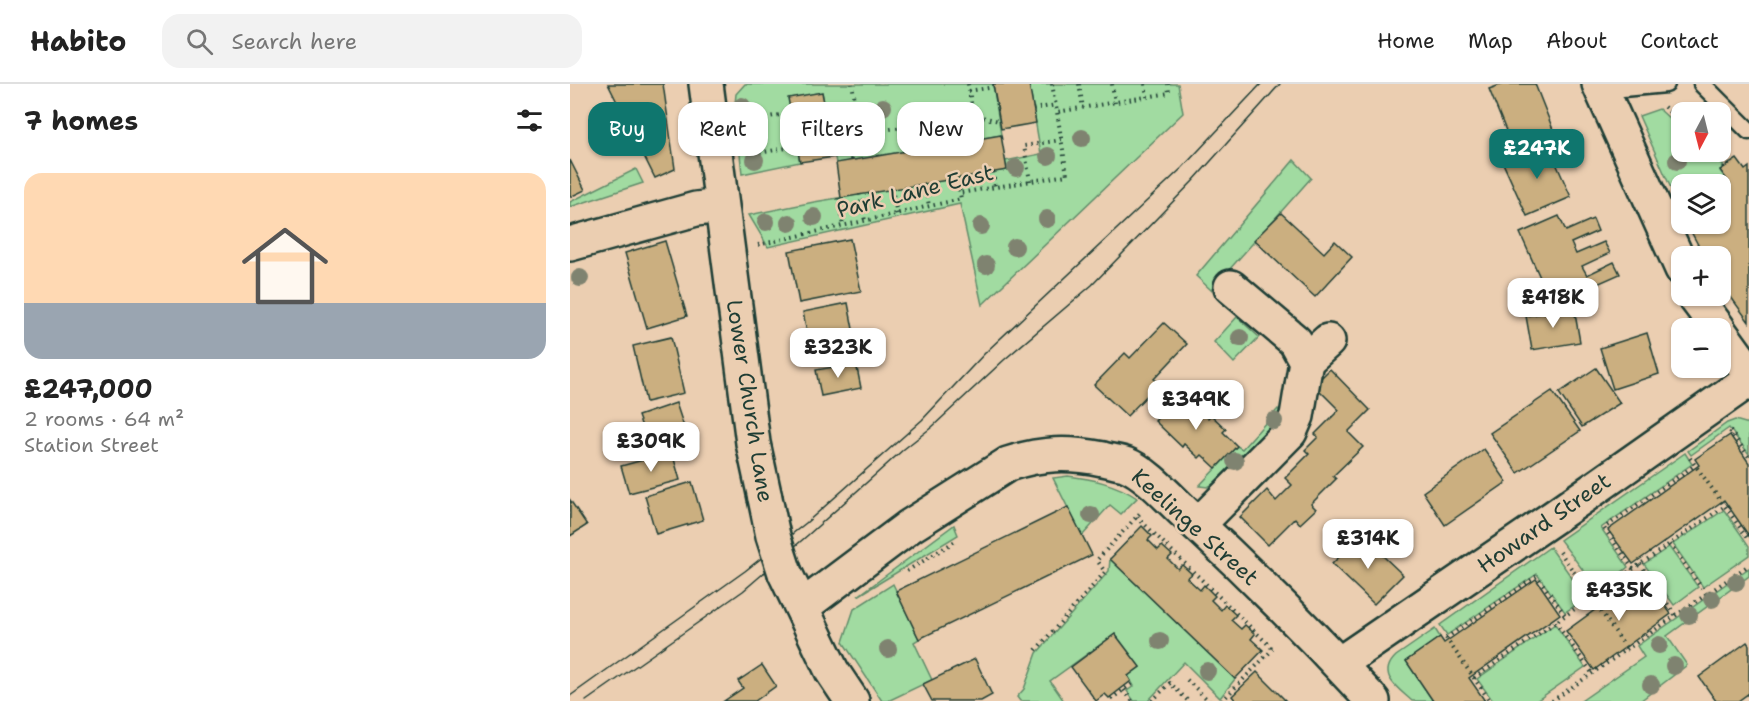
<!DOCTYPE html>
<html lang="en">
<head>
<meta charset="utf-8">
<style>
	:root { --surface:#fff; --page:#f2f2f2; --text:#222; --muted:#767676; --line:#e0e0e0; --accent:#0f766e }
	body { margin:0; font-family:"Shantell Sans",sans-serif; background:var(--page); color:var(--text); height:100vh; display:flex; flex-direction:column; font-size:22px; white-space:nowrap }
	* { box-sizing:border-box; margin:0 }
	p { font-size:20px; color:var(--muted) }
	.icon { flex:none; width:33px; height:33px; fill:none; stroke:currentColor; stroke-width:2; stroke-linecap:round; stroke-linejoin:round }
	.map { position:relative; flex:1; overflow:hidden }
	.sheet { display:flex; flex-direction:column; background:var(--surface); width:570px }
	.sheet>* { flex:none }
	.guide { position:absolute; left:18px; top:18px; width:570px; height:54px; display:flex; gap:12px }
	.needle { width:39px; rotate:187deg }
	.fabs { position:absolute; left:1101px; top:18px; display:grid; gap:12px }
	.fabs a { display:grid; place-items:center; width:60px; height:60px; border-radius:12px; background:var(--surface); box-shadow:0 2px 4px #0004; font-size:30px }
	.price { position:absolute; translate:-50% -51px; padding:0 14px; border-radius:12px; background:#fff; color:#222; font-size:20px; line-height:39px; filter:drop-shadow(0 2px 3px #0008) }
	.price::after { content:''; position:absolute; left:50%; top:36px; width:18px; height:14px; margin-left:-9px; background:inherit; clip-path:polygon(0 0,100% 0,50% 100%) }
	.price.current { background:var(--accent); color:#fff }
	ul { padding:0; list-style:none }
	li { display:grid; align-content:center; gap:12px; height:318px; padding:0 24px }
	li+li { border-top:2px solid var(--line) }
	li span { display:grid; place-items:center; height:186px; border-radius:18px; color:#555 }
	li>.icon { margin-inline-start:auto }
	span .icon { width:108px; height:108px; fill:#fffc; stroke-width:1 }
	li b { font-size:26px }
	h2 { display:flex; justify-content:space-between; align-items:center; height:72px; padding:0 24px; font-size:26px }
	.pill { padding:0 21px; border-radius:18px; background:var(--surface); box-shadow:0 2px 4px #0004; font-size:21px; line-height:54px }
	.pill.current { background:var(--accent); color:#fff }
	header { display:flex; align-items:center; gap:36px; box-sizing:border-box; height:84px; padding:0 30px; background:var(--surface); border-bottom:2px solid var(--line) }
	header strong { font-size:28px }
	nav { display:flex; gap:33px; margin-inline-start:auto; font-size:21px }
	.search { width:420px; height:54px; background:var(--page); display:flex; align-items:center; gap:15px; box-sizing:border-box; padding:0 21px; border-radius:18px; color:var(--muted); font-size:22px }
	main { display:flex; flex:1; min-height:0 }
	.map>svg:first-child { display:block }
	.green { fill:#a1dba1; stroke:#608c6a; stroke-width:1.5 }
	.building { fill:#cbaf80; stroke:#1f3d34; stroke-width:1.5 }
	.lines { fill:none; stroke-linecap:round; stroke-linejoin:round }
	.lane-casing { stroke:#1f3d34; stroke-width:21 }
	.street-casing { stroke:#1f3d34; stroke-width:38 }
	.secondary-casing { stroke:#1f3d34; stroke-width:38 }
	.path { stroke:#1f3d34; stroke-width:4; stroke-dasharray:1.5 4.5; stroke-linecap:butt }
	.lane { stroke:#ebceb1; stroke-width:16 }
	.street { stroke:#ebceb1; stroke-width:33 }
	.secondary { stroke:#ebceb1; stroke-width:33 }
	.tram { stroke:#1f3d34; stroke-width:1.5 }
	.secondary-bridge-casing { stroke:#1f3d34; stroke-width:38; stroke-linecap:butt }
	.secondary-bridge { stroke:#ebceb1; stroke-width:33 }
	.tree { fill:#7f836f }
	.labels { text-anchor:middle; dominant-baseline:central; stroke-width:5; stroke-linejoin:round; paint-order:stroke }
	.street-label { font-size:22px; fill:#1f3d34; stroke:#ebceb1 }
</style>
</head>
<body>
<header>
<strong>Habito</strong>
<div class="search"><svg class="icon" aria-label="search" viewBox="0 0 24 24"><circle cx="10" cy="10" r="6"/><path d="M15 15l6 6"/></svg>Search here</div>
<nav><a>Home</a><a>Map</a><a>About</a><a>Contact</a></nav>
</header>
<main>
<section class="sheet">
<h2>7 homes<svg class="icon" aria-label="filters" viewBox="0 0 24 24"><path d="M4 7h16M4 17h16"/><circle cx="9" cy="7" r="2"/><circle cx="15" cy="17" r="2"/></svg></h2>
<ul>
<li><span style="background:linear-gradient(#ffd9b3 70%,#9aa5b1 0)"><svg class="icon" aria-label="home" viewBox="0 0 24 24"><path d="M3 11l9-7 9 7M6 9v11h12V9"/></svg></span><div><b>£247,000</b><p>2 rooms · 64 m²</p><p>Station Street</p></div></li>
</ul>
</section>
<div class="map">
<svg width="1179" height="617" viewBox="0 0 1179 617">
	<rect width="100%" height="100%" fill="#ebceb1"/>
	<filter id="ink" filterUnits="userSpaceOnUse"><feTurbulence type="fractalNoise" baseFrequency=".0167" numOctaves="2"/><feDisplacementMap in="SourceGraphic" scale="12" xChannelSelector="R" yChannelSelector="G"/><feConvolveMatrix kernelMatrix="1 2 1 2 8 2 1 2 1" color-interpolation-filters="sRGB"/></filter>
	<g filter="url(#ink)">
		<g class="green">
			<polygon points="175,0 423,0 431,51 266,79 252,8 219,14 230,78 172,90 165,20 166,10"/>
			<polygon points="459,0 608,0 613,29 412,221 390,120 198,163 179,131 244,118 437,86 435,77 471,70"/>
			<polygon points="1089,25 1111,45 1112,68 1137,68 1155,83 1150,87 1160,100 1151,107 1150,100 1112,100 1111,127 1069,32"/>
			<polygon points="724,76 741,94 641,206 626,192"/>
			<polygon points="66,85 73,99 0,123 0,118"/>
			<polygon points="667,233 689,253 664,279 644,258"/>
			<polygon points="708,325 712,331 713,338 650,396 638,403 629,402 667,362 672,365"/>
			<polygon points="1165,336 1179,340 1179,370 1159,344 1121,371 1118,367 1157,339"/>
			<path d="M1115,369L1122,380L1031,444L1058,483C1048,491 1035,506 1022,498L990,456Z"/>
			<path d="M498,392C523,395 546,400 567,414L551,430L540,421L512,452L483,394Z"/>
			<polygon points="1154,426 1179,462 1179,471 1133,503 1103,460"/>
			<polygon points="384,441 388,451 288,512"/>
			<path d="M980,463L1012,508C1013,519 1003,523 995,528L967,490L877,551L870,541Z"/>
			<polygon points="1099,463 1128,503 1104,521 1074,480"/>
			<polygon points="540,475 665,595 650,614 614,578 578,617 564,617 557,607 564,602 558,592 570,583 545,550 480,597 494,617 450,617 447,613 454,605 467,569 539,487"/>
			<polygon points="1179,484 1179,492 1097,552 1117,581 1070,617 1011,617 1074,573 1067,562"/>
			<polygon points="323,500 349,555 344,558 362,596 318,617 312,617 273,558 284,525"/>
			<polygon points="985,540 1015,583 966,617 923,617 907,595"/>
			<path d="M865,545L870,553L836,577L863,617H842C828,604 806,591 826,572Z"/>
		</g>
		<g class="building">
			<polygon points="38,0 93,0 105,85 85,94"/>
			<polygon points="423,0 459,0 466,39 431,45"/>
			<polygon points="933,0 965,0 984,48 943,64 919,5"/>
			<polygon points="252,8 264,73 230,78 218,14"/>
			<polygon points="431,51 437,86 271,114 266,79"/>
			<polygon points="977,59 1001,113 957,132 933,79"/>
			<polygon points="1167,75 1175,86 1179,83 1179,238 1150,198 1150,172 1134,172 1117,140 1150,140 1150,107 1160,100 1150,86"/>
			<polygon points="0,76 15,106 0,113"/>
			<polygon points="711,129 754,169 765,157 782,173 745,213 684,156"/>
			<polygon points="989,132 996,147 1023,135 1028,147 1001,159 1006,170 1034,158 1040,169 1012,182 1017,191 1044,178 1050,190 982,220 950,149"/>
			<polygon points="280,155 291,207 229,219 219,167"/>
			<polygon points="95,157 117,232 77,244 55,169"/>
			<polygon points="278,219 288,271 243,280 233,228"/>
			<polygon points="1004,224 1010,258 962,266 956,232"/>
			<polygon points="594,239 617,260 584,295 589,299 557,332 524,301 555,269 560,274"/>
			<polygon points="1077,249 1089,290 1043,305 1030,264"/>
			<polygon points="101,253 114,309 76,318 63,262"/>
			<polygon points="286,279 291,304 251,312 246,286"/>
			<polygon points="1026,284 1050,319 1012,343 989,309"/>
			<polygon points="760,285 800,326 778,348 793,363 763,392 766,395 741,420 746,425 730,440 725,434 698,461 670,433 697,406 706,417 722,401 715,394 739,370 735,366 748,353 745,350 769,326 744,301"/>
			<polygon points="982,307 1010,347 948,389 920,349"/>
			<polygon points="611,309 638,334 641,331 656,345 653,348 667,362 646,384 632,371 629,374 614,360 612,363 585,337"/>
			<polygon points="106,319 115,346 78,359 68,332"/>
			<polygon points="1160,351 1179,379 1179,452 1154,416 1063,480 1038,446 1129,381 1125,375"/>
			<polygon points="914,365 937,398 875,441 853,408"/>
			<polygon points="102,368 110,396 59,409 51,382"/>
			<polygon points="122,398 133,436 86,450 75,412"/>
			<polygon points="0,416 17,441 0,452"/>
			<polygon points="498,423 522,471 349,555 326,507"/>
			<polygon points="572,442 582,452 578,456 588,466 592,462 602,471 598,475 608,485 612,481 622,490 617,494 630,506 634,501 645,512 641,516 651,526 655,521 666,531 661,536 671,545 675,541 685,550 681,555 693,566 665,595 540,475"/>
			<polygon points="791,451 833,491 804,520 762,480"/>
			<polygon points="1073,491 1101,530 1024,586 996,547"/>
			<polygon points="966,495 990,530 899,594 915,617 863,617 836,577 870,553 874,559"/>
			<polygon points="545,550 570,583 558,592 561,597 539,614 535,610 526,617 501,583"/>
			<polygon points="1177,558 1179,561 1179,609 1168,617 1146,617 1129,593"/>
			<polygon points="405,575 422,611 411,617 362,617 353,600"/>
			<polygon points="192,581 206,602 185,617 154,617 173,604 168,597"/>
			<polygon points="687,588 716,617 666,617 662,612"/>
		</g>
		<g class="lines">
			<g class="lane-casing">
				<g id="lane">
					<polyline points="1132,0 1179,47"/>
					<polyline points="1031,6 1096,0"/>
				</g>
			</g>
			<g class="street-casing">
				<g id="street">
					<polyline points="1029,0 1112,185"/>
					<polyline points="0,160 126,125 151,122"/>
					<polyline points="1124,212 1148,244"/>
					<polyline points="1150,248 1179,288"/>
					<polyline points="736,277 758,257"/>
					<polyline points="628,441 720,348 727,332 736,277 725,257 661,203"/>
					<path d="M232,523L340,442L438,380C471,369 498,368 533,375C540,377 548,378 555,380C576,388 599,414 615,429C680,489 743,552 803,617"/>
					<polyline points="769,580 987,431 1179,296"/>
				</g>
			</g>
			<g class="secondary-casing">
				<g id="secondary">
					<polyline points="136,0 183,359 195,414"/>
					<polyline points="215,489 262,587 282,617"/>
				</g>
			</g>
			<g class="path">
				<polyline points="482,0 487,28 599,9 598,0"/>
				<polyline points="509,0 513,24"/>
				<polyline points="542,0 545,19"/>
				<polyline points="575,0 577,13"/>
				<polyline points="399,7 424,3"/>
				<polyline points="255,23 285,18"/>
				<polyline points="1094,23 1112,39"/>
				<polyline points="463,25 486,21"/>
				<polyline points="372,36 377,60"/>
				<polyline points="172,38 221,29"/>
				<polyline points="338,41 342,66"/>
				<polyline points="304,47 308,72"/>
				<polyline points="261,55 403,31 398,0"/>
				<polyline points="408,56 403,31 429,37"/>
				<polyline points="1145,68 1159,80"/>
				<polyline points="178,71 227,62"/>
				<polyline points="281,76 291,49 282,0"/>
				<polyline points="423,88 425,103"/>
				<polyline points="387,94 390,109"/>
				<polyline points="460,97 454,62 491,56"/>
				<polyline points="355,100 359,122"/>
				<polyline points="322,105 327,130"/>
				<polyline points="290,110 295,137"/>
				<polyline points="268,114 273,142"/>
				<polyline points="188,161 391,115 390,109 497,91 487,28"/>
				<polyline points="1160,347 1179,373"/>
				<polyline points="1120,374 1179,456"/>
				<polyline points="567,433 703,565"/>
				<polyline points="1100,460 1136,510"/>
				<polyline points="990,468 1057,565"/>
				<polyline points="1070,480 1106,532"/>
				<polyline points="1063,485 1034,444 1125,381"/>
				<polyline points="337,487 387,456"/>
				<polyline points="985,538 1022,589"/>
				<polyline points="876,554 967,492 995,531"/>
				<polyline points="876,554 920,617"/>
				<polyline points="466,566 535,488 527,476 570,429"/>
				<polyline points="904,594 1155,422"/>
				<polyline points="617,596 639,617"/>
				<polyline points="554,606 562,617"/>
				<polyline points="541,615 562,600"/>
				<polyline points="582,617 600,599 618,617"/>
				<polyline points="652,617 703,565"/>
				<polyline points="982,617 1179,481"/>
			</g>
			<use href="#lane" class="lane"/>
			<use href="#street" class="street"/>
			<use href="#secondary" class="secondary"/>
			<g class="tram">
				<polyline points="0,612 175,487 236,439 352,336 416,268 612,84 691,0"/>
				<polyline points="16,617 173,507 238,451 334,365 362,343 434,276 522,201 623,97 710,0"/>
			</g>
			<g class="secondary-bridge-casing">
				<polyline id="secondary-bridge" points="195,414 203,452 215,489"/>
			</g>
			<use href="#secondary-bridge" class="secondary-bridge"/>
		</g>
		<g class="tree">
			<circle cx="172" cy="22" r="9"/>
			<circle cx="313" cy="23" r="9"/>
			<circle cx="274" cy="39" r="9"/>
			<circle cx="178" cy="54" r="9"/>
			<circle cx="512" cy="54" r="9"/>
			<circle cx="478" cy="72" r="9"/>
			<circle cx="185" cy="76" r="9"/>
			<circle cx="1107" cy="77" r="9"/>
			<circle cx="446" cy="84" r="9"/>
			<circle cx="244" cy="133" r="9"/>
			<circle cx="477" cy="135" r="9"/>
			<circle cx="196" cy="138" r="9"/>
			<circle cx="219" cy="139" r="9"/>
			<circle cx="411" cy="142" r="9"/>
			<circle cx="445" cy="163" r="9"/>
			<circle cx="416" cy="181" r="9"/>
			<circle cx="10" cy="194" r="9"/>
			<circle cx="670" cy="254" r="9"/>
			<circle cx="704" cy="337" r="9"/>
			<circle cx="665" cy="377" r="9"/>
			<circle cx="521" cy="431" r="9"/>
			<circle cx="1166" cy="498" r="9"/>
			<circle cx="1142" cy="515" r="9"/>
			<circle cx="1119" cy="531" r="9"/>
			<circle cx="590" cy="557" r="9"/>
			<circle cx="1089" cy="561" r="9"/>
			<circle cx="318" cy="565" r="9"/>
			<circle cx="1104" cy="582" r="9"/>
			<circle cx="637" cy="587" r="9"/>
			<circle cx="1081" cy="601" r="9"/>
		</g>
	</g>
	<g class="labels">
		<g class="street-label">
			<text transform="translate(345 107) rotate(-14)">Park Lane East</text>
			<text transform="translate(180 317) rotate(81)">Lower Church Lane</text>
			<text transform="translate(974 439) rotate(-35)">Howard Street</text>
			<text transform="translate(625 443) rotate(42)">Keelinge Street</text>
		</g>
	</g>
</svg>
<div class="fabs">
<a><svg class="needle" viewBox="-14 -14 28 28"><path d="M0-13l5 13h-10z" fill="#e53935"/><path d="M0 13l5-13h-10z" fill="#767676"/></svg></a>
<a><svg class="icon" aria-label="layers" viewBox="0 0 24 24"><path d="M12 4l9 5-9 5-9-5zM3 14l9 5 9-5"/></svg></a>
<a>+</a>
<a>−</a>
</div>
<b class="price current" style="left:967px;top:96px">£247K</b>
<b class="price" style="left:983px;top:245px">£418K</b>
<b class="price" style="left:268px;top:295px">£323K</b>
<b class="price" style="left:626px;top:347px">£349K</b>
<b class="price" style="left:81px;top:389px">£309K</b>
<b class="price" style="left:798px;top:486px">£314K</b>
<b class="price" style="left:1049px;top:538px">£435K</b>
<div class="guide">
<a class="pill current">Buy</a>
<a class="pill">Rent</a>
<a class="pill">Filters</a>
<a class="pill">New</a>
</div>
</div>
</main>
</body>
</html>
